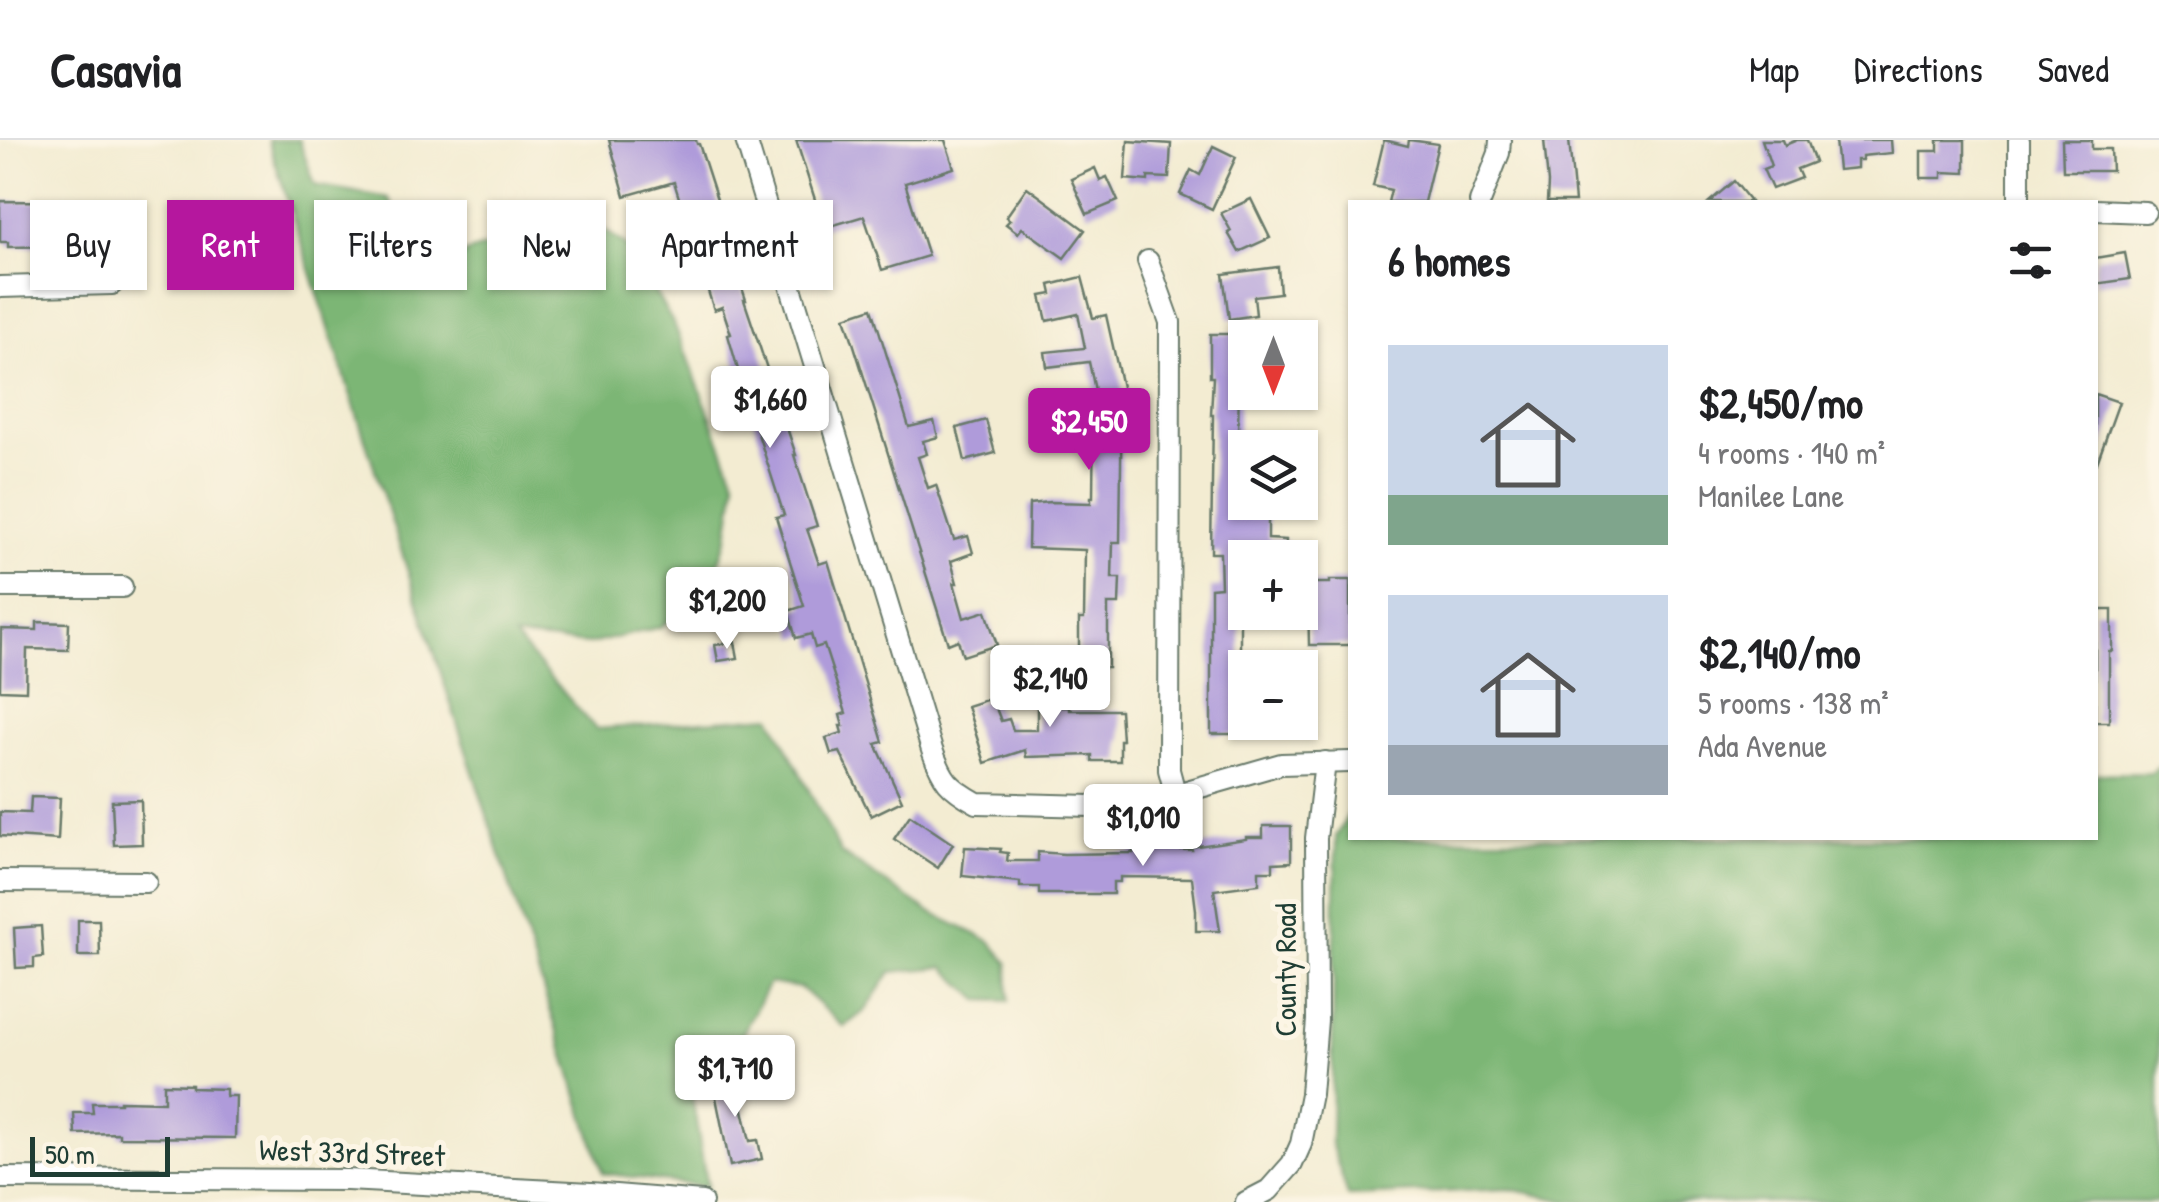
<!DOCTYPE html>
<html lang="en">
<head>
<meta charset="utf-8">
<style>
	:root { --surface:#fff; --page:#f6f6f6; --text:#202124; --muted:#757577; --line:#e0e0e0; --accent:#b5179e }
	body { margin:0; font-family:"Patrick Hand",sans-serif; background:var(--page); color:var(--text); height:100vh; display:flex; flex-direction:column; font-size:38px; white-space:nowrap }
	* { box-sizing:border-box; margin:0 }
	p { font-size:32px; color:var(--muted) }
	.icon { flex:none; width:55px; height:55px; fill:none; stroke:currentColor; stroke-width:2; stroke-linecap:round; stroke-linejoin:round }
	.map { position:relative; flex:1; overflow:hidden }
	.side { position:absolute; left:1348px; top:60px; width:750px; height:640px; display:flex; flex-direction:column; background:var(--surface); border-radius:0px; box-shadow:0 2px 8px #0004 }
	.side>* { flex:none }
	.hud { position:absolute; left:30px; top:60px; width:950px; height:90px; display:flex; gap:20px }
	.needle { width:65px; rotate:180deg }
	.controls { position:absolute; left:1228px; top:180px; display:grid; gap:20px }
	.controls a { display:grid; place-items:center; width:90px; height:90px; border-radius:0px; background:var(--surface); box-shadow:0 2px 8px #0004; font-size:50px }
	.scale { position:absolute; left:30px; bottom:25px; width:140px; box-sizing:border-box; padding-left:10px; border:5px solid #1f3d34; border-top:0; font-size:28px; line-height:35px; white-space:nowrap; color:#1f3d34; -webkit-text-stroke:8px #fcf5e5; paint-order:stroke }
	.price { position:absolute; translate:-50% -85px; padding:0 22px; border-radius:10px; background:#fff; color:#222; font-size:32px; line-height:65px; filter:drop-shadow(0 2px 5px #0008) }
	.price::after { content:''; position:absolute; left:50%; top:60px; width:30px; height:22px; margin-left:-15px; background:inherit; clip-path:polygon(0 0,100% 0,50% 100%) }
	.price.selected { background:var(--accent); color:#fff }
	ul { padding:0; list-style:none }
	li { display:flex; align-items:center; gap:30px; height:250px; padding:0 40px }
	li span { display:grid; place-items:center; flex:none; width:280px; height:200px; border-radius:0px; color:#555 }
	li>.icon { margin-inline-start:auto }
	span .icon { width:120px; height:120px; fill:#fffc; stroke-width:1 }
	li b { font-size:42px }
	h2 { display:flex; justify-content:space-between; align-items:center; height:120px; padding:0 40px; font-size:42px }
	.chip { padding:0 35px; border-radius:0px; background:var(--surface); box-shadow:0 2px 8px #0004; font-size:35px; line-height:90px }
	.chip.selected { background:var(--accent); color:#fff }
	header { display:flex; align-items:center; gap:60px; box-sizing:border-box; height:140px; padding:0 50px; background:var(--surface); border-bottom:2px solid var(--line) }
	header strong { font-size:48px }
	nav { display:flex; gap:55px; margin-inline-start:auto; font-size:35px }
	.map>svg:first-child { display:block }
	.forest { fill:#7bb674; stroke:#4d7a54; stroke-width:2.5 }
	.building { fill:#af9bda }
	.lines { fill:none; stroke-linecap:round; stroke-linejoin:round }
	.minor-casing { stroke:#697a6b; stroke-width:24 }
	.minor { stroke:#fff; stroke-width:20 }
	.labels { text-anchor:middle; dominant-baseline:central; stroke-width:10; stroke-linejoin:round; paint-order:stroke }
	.street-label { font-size:30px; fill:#1f3d34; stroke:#fcf5e5 }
</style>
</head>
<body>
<header>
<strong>Casavia</strong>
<nav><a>Map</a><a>Directions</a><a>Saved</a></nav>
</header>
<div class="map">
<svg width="2159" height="1062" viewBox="0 0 2159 1062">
	<rect width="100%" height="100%" fill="#fcf5e5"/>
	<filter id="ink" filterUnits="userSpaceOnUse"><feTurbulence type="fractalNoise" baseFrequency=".01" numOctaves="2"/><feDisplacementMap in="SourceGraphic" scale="20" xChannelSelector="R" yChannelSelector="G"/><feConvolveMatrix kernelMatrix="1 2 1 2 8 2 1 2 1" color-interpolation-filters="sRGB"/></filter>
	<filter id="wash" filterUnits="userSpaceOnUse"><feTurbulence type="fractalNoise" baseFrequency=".0048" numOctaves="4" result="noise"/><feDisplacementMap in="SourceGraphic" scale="40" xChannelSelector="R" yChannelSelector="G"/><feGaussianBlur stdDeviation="2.25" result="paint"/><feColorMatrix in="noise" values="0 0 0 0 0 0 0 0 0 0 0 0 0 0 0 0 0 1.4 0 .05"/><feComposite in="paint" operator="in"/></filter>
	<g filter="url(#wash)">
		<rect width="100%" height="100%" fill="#f3ecd2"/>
		<g class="forest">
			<polygon points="268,0 299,0 315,45 388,58 445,148 465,113 586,76 629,108 675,186 736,342 728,396 708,452 660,487 590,504 514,497 596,589 771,576 841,713 929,772 990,801 1008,823 1009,861 979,860 944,827 891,832 866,870 844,887 801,848 769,843 733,912 687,926 707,1047 603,1033"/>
			<polygon points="2159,627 2159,1062 1570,1062 1510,1049 1348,1056 1331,1003 1336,696 1350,672 1350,698 2095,698 2095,634 2151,633"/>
		</g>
		<g id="blocks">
			<g class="building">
				<polygon points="609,0 696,0 697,4 699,4 722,75 721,84 746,160 744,160 788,291 796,315 794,315 817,386 807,389 819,424 828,421 883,602 876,604 902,661 871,676 840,612 831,614 826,598 842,593 840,586 843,586 840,575 846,573 824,505 815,508 811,494 796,498 788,471 804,466 776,377 784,375 743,247 728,195 731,194 722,167 714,170 674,42 625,56"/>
				<polygon points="796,0 945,0 954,28 905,43 928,116 882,130 864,76 824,88"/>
				<polygon points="1384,0 1408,6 1409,0 1438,4 1424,62 1388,62 1391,50 1373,46"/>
				<polygon points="1544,0 1569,0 1575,62 1547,62 1548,43"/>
				<polygon points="1762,0 1783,0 1785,5 1797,0 1807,0 1815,22 1797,29 1801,38 1772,49 1763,29 1771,26"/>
				<polygon points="1835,0 1891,0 1892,13 1862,16 1862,20 1857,20 1857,28 1838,30"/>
				<polygon points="1938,0 1965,0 1965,33 1942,32 1942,38 1921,38 1921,11 1938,11"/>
				<polygon points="2062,0 2092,0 2092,9 2111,9 2112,31 2063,31"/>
				<polygon points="1128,1 1171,4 1169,38 1148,37 1148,41 1125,39"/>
				<polygon points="1213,6 1236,17 1212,69 1180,54 1191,30 1200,35"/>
				<polygon points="1095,28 1100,40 1107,37 1118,61 1087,74 1071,39"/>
				<polygon points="1734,41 1751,62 1709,62"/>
				<polygon points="1027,47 1085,90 1064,118 1022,88 1018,93 1006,84 1010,80 1006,77"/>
				<polygon points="1251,59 1270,98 1239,112 1228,93 1231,91 1221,73"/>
				<polygon points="0,61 107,62 106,103 64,102 64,106 8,107 8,102 0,102"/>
				<polygon points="2125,113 2130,139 2095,144 2095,118"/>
				<polygon points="1278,127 1280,153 1254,156 1256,175 1229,179 1223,134"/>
				<polygon points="1082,137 1093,178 1106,175 1122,247 1120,402 1113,402 1112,438 1120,438 1119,464 1108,464 1108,528 1079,528 1079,479 1084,479 1085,410 1028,408 1029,364 1050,362 1091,363 1091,357 1093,357 1094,273 1072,273 1072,255 1096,255 1089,222 1047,227 1045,212 1085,208 1078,174 1047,181 1041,156 1052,154 1050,145"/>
				<polygon points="872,168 909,287 934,281 938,297 923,301 927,314 918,317 928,348 936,345 954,400 968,396 973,413 951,421 957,443 954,443 964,478 986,471 997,505 963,516 958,500 948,504 845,177"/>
				<polygon points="1210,194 1240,194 1238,294 1245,294 1245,335 1238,335 1238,371 1268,375 1268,399 1286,400 1285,418 1245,418 1245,475 1240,475 1240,553 1245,553 1245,594 1211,594 1211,448 1221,447 1220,413 1211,413 1213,275 1211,275 1213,237 1210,237"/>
				<polygon points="2095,254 2119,262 2097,323 2095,323"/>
				<polygon points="986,280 995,313 965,321 957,288"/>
				<polygon points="1330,440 1350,440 1350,505 1309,505 1308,457 1305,457 1305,443 1330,443"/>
				<polygon points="2095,470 2112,470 2112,511 2109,511 2109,582 2095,582"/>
				<polygon points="37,482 69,483 68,510 27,509 26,551 0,550 1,489 37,490"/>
				<polygon points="735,502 738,518 718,521 715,505"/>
				<polygon points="1050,536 1064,537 1062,567 1069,567 1069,570 1120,570 1122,600 1120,600 1120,621 1092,621 1092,615 1026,617 1025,610 985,623 967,566 992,558 1001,581 1009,579 1013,590 1037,590 1037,556 1048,556"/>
				<polygon points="31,657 60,658 58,700 0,696 0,672 30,673"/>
				<polygon points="141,660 142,704 114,705 112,661"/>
				<polygon points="910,675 953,704 938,728 894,699"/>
				<polygon points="1263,686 1291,686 1291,722 1273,723 1273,731 1259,731 1259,744 1214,750 1220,791 1196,791 1196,770 1192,738 1120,737 1120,742 1113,742 1113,754 1039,754 1039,747 1020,747 1020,742 962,736 965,707 1001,709 1000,712 1008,713 1007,721 1038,721 1038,712 1064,714 1133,713 1133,709 1192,710 1191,707 1246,699 1246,697 1263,697"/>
				<polygon points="78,780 99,780 100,816 78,816"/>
				<polygon points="41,786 43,817 34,818 34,827 16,828 14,788"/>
				<polygon points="736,933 737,938 742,936 747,959 741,961 750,1001 758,1000 762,1019 730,1026 712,938"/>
				<polygon points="164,944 192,945 192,948 226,949 226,956 236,956 235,998 119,997 119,993 75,994 74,973 93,973 92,963 120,963 120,961 164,962"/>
			</g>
		</g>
	</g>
	<g filter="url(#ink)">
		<use href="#blocks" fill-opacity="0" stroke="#697a6b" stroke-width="2.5"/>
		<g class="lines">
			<g class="minor-casing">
				<g id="minor">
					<path d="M746,0L932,610C943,640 948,647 977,663L1131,667L1281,624L1350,622"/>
					<polyline points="2019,0 2019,62"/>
					<polyline points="1480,62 1499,13 1500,0"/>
					<polyline points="2095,70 2145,72"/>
					<polyline points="1148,121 1170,182 1169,630 1176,656"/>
					<polyline points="0,147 112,144"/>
					<polyline points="0,447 122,447"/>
					<polyline points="0,741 146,742"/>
					<polyline points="0,1038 347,1040 591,1053 702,1062"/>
					<polyline points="1246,1062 1269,1050 1292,1024 1301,1004 1311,954 1317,880 1316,698 1325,622"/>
				</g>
			</g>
			<use href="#minor" class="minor"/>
		</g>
	</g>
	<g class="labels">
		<g class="street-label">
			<text transform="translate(1285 830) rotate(-90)">County Road</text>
			<text transform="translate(352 1012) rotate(2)">West 33rd Street</text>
		</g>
	</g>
</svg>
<div class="controls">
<a><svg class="needle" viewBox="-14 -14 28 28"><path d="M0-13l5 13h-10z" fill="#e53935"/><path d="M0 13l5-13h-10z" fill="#757577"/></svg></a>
<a><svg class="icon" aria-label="layers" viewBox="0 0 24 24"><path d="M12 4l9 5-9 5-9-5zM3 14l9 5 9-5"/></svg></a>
<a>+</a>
<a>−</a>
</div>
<div class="scale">50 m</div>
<b class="price" style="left:770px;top:311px">$1,660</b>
<b class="price selected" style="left:1089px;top:333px">$2,450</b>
<b class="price" style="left:727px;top:512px">$1,200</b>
<b class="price" style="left:1050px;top:590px">$2,140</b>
<b class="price" style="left:1143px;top:729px">$1,010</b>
<b class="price" style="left:735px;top:980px">$1,710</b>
<div class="hud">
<a class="chip">Buy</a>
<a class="chip selected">Rent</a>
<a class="chip">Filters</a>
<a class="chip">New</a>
<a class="chip">Apartment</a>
</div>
<section class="side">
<h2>6 homes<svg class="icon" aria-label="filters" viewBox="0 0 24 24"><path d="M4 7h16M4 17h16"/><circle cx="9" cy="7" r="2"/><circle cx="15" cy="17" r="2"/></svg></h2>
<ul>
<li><span style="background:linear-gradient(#c9d6e8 75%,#7fa58c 0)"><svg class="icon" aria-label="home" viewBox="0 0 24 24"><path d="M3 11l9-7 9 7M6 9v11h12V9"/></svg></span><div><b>$2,450/mo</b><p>4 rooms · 140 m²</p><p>Manilee Lane</p></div></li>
<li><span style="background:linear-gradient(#c9d6e8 75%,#9aa5b1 0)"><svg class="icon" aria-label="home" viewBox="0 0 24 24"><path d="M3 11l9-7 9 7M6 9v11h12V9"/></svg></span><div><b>$2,140/mo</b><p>5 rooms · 138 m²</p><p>Ada Avenue</p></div></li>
</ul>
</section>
</div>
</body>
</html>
